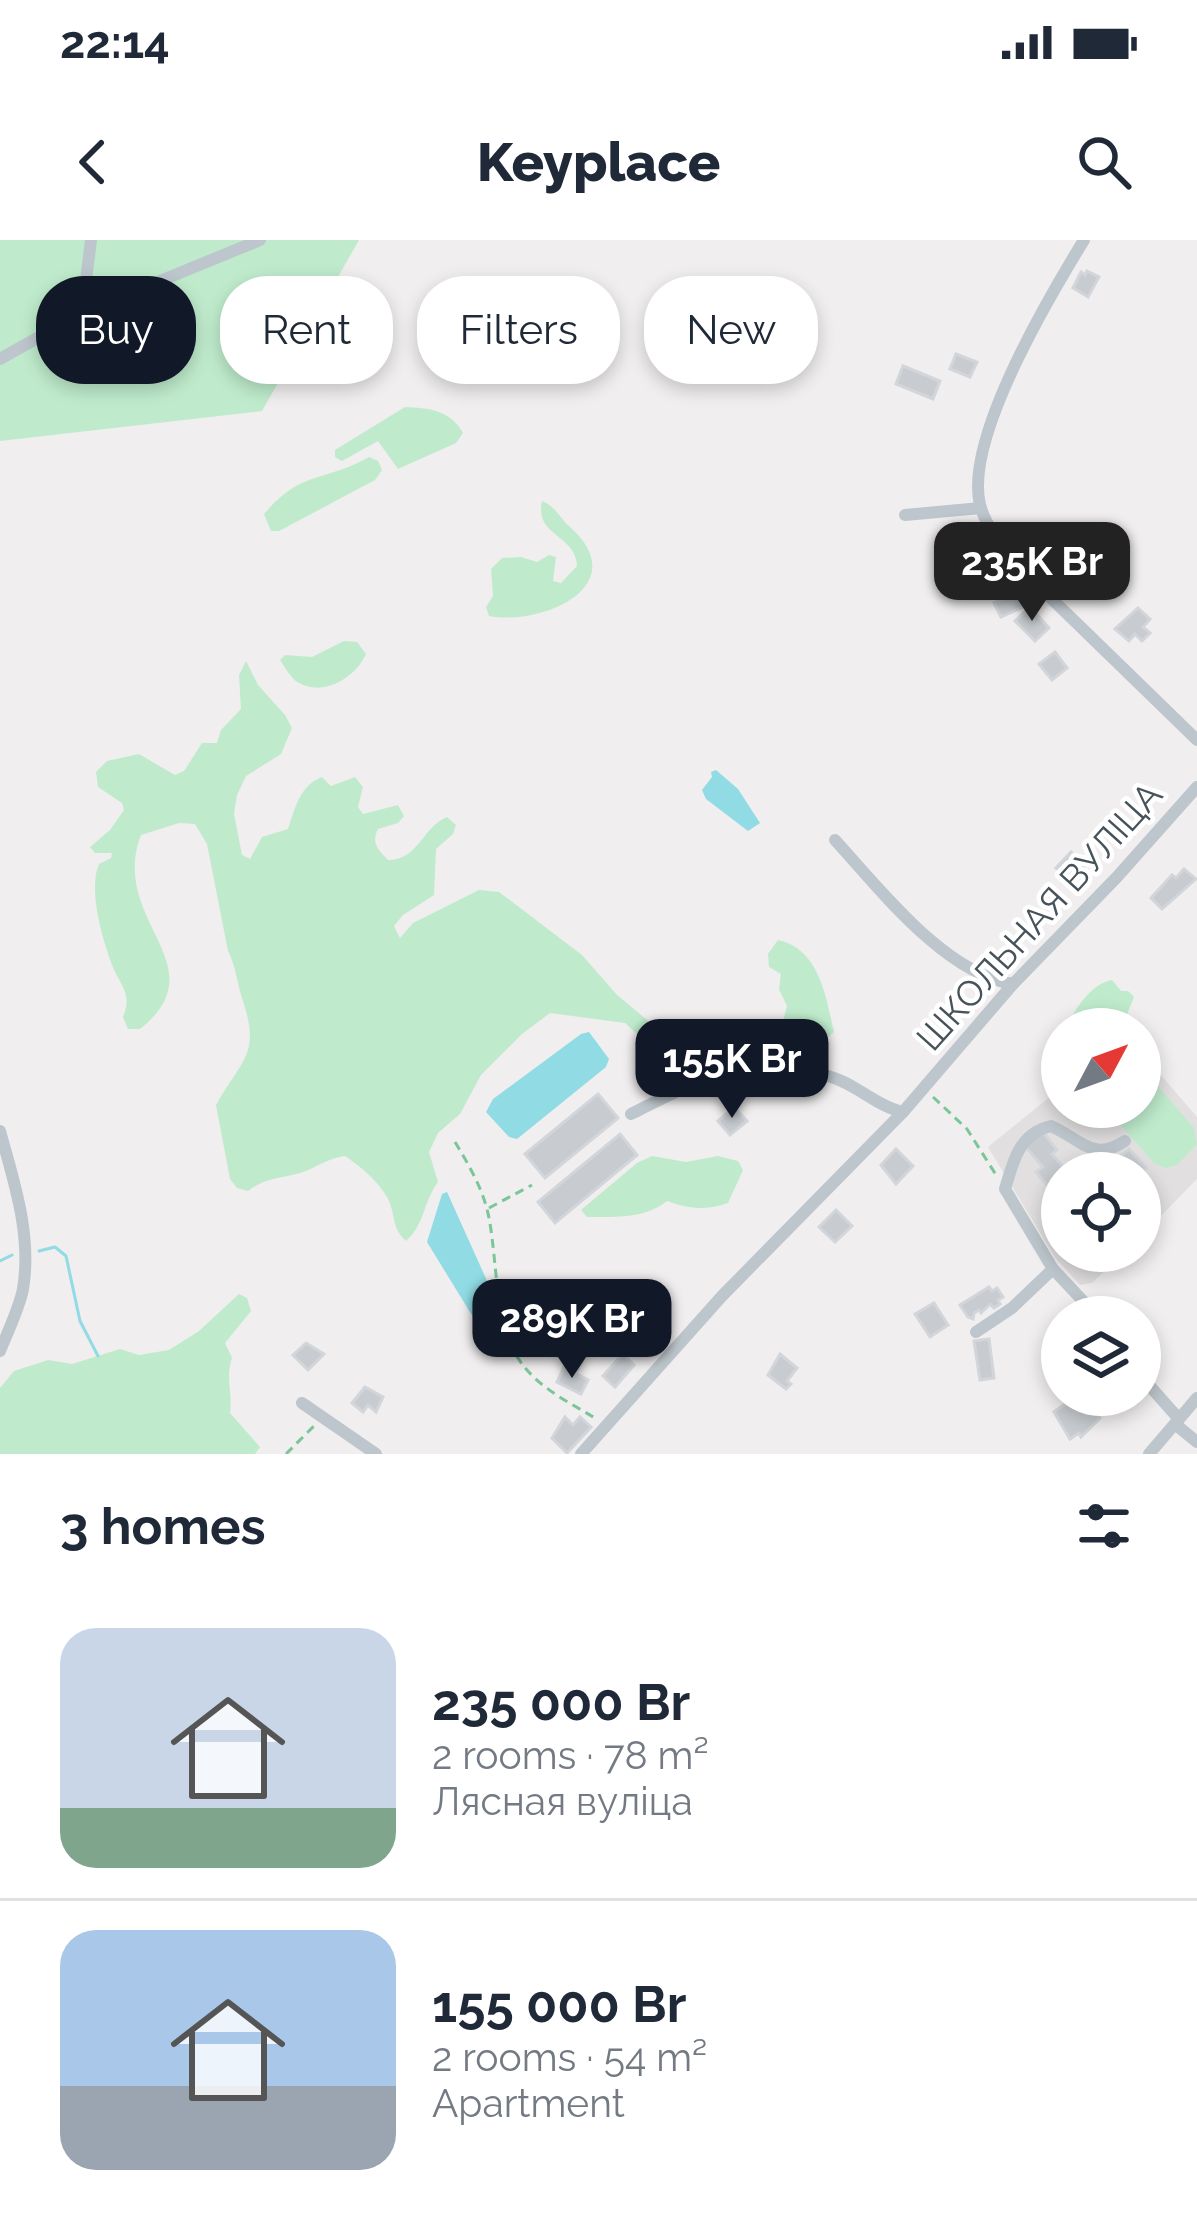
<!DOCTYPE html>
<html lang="en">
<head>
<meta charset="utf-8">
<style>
	:root { --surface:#fff; --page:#f2f2f3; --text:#1f2937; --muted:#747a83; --line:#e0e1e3; --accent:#111827 }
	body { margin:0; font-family:Raleway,sans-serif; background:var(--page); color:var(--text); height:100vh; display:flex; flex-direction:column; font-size:45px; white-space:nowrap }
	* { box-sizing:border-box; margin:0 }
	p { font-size:39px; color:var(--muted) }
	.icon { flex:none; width:66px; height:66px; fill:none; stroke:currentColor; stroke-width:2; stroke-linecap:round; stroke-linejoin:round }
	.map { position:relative; height:1214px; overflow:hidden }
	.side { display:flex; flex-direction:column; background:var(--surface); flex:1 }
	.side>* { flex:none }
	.hud { position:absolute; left:36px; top:36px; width:1125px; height:108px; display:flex; gap:24px }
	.needle { width:78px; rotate:49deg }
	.controls { position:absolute; left:1041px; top:768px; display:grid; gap:24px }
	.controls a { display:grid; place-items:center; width:120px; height:120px; border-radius:50%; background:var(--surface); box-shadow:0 6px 18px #0003; font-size:60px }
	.price { position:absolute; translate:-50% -102px; padding:0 27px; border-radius:24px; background:var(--accent); color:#fff; font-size:39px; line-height:78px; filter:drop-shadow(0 3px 6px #0008) }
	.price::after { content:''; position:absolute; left:50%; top:72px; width:36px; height:27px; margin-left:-18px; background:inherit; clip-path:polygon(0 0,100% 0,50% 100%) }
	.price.on { background:#222; color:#fff }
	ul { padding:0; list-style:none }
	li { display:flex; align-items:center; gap:36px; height:300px; padding:0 60px }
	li+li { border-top:3px solid var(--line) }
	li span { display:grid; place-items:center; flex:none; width:336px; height:240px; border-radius:36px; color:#555 }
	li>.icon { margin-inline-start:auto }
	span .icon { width:144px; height:144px; fill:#fffc; stroke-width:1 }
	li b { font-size:51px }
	h2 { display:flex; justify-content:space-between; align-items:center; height:144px; padding:0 60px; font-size:51px }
	.pill { padding:0 42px; border-radius:48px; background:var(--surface); box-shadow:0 6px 18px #0003; font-size:42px; line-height:108px }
	.pill.on { background:var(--accent); color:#fff }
	.status { display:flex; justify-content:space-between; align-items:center; height:84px; padding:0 60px; background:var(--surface); direction:ltr }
	.status svg { height:33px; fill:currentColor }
	header { display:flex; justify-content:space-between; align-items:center; height:156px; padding:0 60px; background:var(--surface); font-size:54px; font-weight:800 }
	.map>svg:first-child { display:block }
	.education { fill:#e1dfdf }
	.green { fill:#bfebcc }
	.water { fill:#90dbe4 }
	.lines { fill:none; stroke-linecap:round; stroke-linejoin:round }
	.stream { stroke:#90dbe4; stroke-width:3 }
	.building { fill:#c8ccd0; stroke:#d2d5d9; stroke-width:3 }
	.path { stroke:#7ac699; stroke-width:3; stroke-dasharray:9 6; stroke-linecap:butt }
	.minor { stroke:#bdc6cc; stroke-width:12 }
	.labels { text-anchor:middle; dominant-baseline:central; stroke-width:9; stroke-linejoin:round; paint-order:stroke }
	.street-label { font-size:36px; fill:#47535a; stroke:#fff }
</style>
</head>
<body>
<div class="status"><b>22:14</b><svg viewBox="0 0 49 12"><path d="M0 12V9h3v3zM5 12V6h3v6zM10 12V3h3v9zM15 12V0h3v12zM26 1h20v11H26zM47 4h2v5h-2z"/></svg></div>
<header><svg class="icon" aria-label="back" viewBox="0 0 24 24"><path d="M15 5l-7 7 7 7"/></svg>Keyplace<svg class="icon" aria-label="search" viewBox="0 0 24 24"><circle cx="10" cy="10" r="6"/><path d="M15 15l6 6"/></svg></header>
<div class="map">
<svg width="1197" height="1214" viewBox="0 0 1197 1214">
	<rect width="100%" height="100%" fill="#f0eeee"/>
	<polygon class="education" points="1140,811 1197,877 1197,939 1140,997 1140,933 1062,933 1062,1011 1125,1011 1092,1043 1080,1045 1056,1019 988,907 1062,847 1062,867 1140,867"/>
	<g class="green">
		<polygon points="0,0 359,0 262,171 0,201"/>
		<path d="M405,167C428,168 451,170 463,193L456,203L398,229L378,201L342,221L335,217V210Z"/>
		<path d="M369,217L378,221L382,230L375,240L279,291H271L264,274C303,229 323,243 369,217Z"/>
		<path d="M542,261C556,267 559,277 570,287C635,345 543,386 489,376L486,367L493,356L491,329L502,318L521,317L537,322L549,315L556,317L553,341L561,343L577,326C576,294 534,297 542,261Z"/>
		<path d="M344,401L357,402L366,414C356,437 324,457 299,443C291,439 285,427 280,420L285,415L312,417Z"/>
		<path d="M246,421L258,445L285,475L292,488L281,514L246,536L237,555L234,574L242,615L250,619L262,597L288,589C295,568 300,545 322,537L331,546L355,537L363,547L358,567L363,574L398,565L404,576L398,583L378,589C371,603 378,610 388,620C419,620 422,587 447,577L456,585L453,594L436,609L434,655L403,675L394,686L400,698L413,683L479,650L499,652L582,715L617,755L687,813L674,829C651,818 641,824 639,796L625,783L550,773L522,794L481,835L460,874L438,893L429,912L438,942C423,962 425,984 406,1001C391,988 396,973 387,957C377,940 361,927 345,916C324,919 314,930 296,934C276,939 266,938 248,951L237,948L230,939L216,865C243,817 261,815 242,758C237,742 236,727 228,711L207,604L195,584L179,583L141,595C108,681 220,725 140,789H128L123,777C133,754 120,745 112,725C102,697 88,650 99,624L111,618L112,613H95L90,607L110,590L124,570L122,563L98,547L96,532L107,521L139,514L175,535L184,531L202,503H217L221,490L241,469L239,435Z"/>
		<path d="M778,700C820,709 826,758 834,792L820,804L815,818L806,823L779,797L787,766L779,749L781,734L769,727L768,714Z"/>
		<path d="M1112,740L1121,751H1128L1134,757L1121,789H1067C1073,770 1092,743 1112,740Z"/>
		<polygon points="1140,826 1194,888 1197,904 1177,925 1165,928 1154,923 1105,867 1140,867"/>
		<path d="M652,916L686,922L718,916L738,921L743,930L728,963C705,971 690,969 667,961C644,979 616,977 587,977L581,970L637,923Z"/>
		<path d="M239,1054L247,1058L251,1071L225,1103L232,1118C225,1138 233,1153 230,1173L260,1207L255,1214H0V1148L14,1131L48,1120L72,1124L120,1109L139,1115L169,1110L199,1091Z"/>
	</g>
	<g class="water">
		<polygon points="716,530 738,549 760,583 748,591 706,559 702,550 712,537 711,532"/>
		<polygon points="589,792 609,819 606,827 517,899 509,897 486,872 493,859 581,794"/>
		<polygon points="447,952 497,1063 473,1077 427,1002 442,954"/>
	</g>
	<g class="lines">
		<g class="stream">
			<polyline points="39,1011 55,1007 66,1016 80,1081 98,1116"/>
			<polyline points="0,1021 12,1015"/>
		</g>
	</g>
	<g class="building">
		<polygon points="1087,31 1099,37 1088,57 1073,48 1081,32 1085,35"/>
		<polygon points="956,114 977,122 970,137 950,129"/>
		<polygon points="903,126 940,141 933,159 896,144"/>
		<polygon points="1068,289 1079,298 1061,317 1051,308"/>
		<polygon points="989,324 1001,344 987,356 972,338"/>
		<polygon points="1019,352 1025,366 1001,377 994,363"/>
		<polygon points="1030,367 1049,388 1035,401 1015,381"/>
		<polygon points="1138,368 1150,379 1143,387 1150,393 1142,401 1135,394 1129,401 1115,389"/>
		<polygon points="1055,412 1067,428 1052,440 1039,424"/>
		<polygon points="1071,612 1085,626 1073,638 1056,628"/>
		<polygon points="1184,629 1196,639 1162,669 1151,658 1172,635 1176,638"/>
		<polygon points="598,854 618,878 545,938 525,914"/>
		<polygon points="734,867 747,881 730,895 718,881"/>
		<polygon points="1042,891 1057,910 1052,914 1068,933 1062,933 1062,963 1036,932 1043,927 1025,906"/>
		<polygon points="620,894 637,915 555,983 538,962"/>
		<polygon points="896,909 913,926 896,944 881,925"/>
		<polygon points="1129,909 1146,928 1140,933 1101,933"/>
		<polygon points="836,970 852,986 835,1002 819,987"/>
		<polygon points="989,1047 992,1051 997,1048 1003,1057 998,1060 1000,1064 994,1068 990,1064 981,1073 979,1070 974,1073 973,1079 968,1077 960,1065"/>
		<polygon points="934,1063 948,1085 930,1097 915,1074"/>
		<polygon points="989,1099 994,1138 980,1140 974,1101"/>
		<polygon points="578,1101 590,1107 576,1133 564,1127"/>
		<polygon points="306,1103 324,1114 308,1130 293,1115"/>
		<polygon points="623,1114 634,1125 615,1147 603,1136"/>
		<polygon points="780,1114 797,1128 787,1141 791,1144 786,1149 768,1135"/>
		<polygon points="564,1127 588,1140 581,1154 557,1142"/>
		<polygon points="365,1147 383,1157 376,1172 368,1165 363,1172 352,1163"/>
		<polygon points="1077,1155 1086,1162 1081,1166 1086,1174 1094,1169 1100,1178 1081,1197 1079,1193 1070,1199 1054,1172"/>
		<polygon points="565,1177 573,1185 580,1177 591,1187 567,1213 552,1198"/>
	</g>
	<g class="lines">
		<g class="path">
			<polyline points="933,857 967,889 998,938"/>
			<path d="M455,902C469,925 484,951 489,978C498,1025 494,1094 527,1130C545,1151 572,1164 595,1178"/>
			<polyline points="489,968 532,945"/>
			<polyline points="286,1214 314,1186"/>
		</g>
		<g class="minor">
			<path d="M1084,0C1049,57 964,199 980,265C986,288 1006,310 1020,328L1197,500"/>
			<polyline points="82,73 91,0"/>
			<polyline points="0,119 82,73 260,0"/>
			<polyline points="905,275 981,268"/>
			<path d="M835,600C879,648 945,734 1013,744"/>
			<path d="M631,874C701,839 747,814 828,836C855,843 876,866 903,872"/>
			<path d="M0,891C14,942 32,995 23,1049C19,1069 8,1091 0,1111"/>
			<path d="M1098,1077L1053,1029L1005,949C1013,922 1019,893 1051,886C1082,900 1093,922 1125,901"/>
			<polyline points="976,1092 1012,1068 1053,1029"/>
			<polyline points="1140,1135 1179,1179"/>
			<polyline points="302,1163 376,1214"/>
			<polyline points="1175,1184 1197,1202"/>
			<polyline points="581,1214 722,1056 903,872 1013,744 1117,637 1197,547"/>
			<polyline points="1149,1214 1197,1158"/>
		</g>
	</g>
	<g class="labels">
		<g class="street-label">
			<text transform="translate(1039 676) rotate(-48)">ШКОЛЬНАЯ ВУЛІЦА</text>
		</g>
	</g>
</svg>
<div class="controls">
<a><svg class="needle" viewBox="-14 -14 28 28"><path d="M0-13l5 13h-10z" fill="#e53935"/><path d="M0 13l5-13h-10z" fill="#747a83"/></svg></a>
<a><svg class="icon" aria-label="locate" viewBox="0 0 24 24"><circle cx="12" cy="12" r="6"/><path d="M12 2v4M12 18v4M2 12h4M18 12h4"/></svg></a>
<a><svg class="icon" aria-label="layers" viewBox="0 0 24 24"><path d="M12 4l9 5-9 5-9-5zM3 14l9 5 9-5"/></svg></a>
</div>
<b class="price on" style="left:1032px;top:384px">235K Br</b>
<b class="price" style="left:732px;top:881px">155K Br</b>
<b class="price" style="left:572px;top:1141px">289K Br</b>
<div class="hud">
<a class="pill on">Buy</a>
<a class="pill">Rent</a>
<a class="pill">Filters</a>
<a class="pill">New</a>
</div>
</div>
<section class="side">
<h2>3 homes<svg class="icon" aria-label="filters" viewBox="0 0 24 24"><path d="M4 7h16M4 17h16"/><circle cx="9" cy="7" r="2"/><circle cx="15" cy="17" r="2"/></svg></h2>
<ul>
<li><span style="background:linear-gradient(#c9d6e8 75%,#7fa58c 0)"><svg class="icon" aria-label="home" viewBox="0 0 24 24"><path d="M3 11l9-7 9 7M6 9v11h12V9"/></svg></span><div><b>235 000 Br</b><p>2 rooms · 78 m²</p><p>Лясная вуліца</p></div></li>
<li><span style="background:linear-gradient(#a9c7e8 65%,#9aa5b1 0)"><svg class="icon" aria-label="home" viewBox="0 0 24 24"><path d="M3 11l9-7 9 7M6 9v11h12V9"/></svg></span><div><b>155 000 Br</b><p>2 rooms · 54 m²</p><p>Apartment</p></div></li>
</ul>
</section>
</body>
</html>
